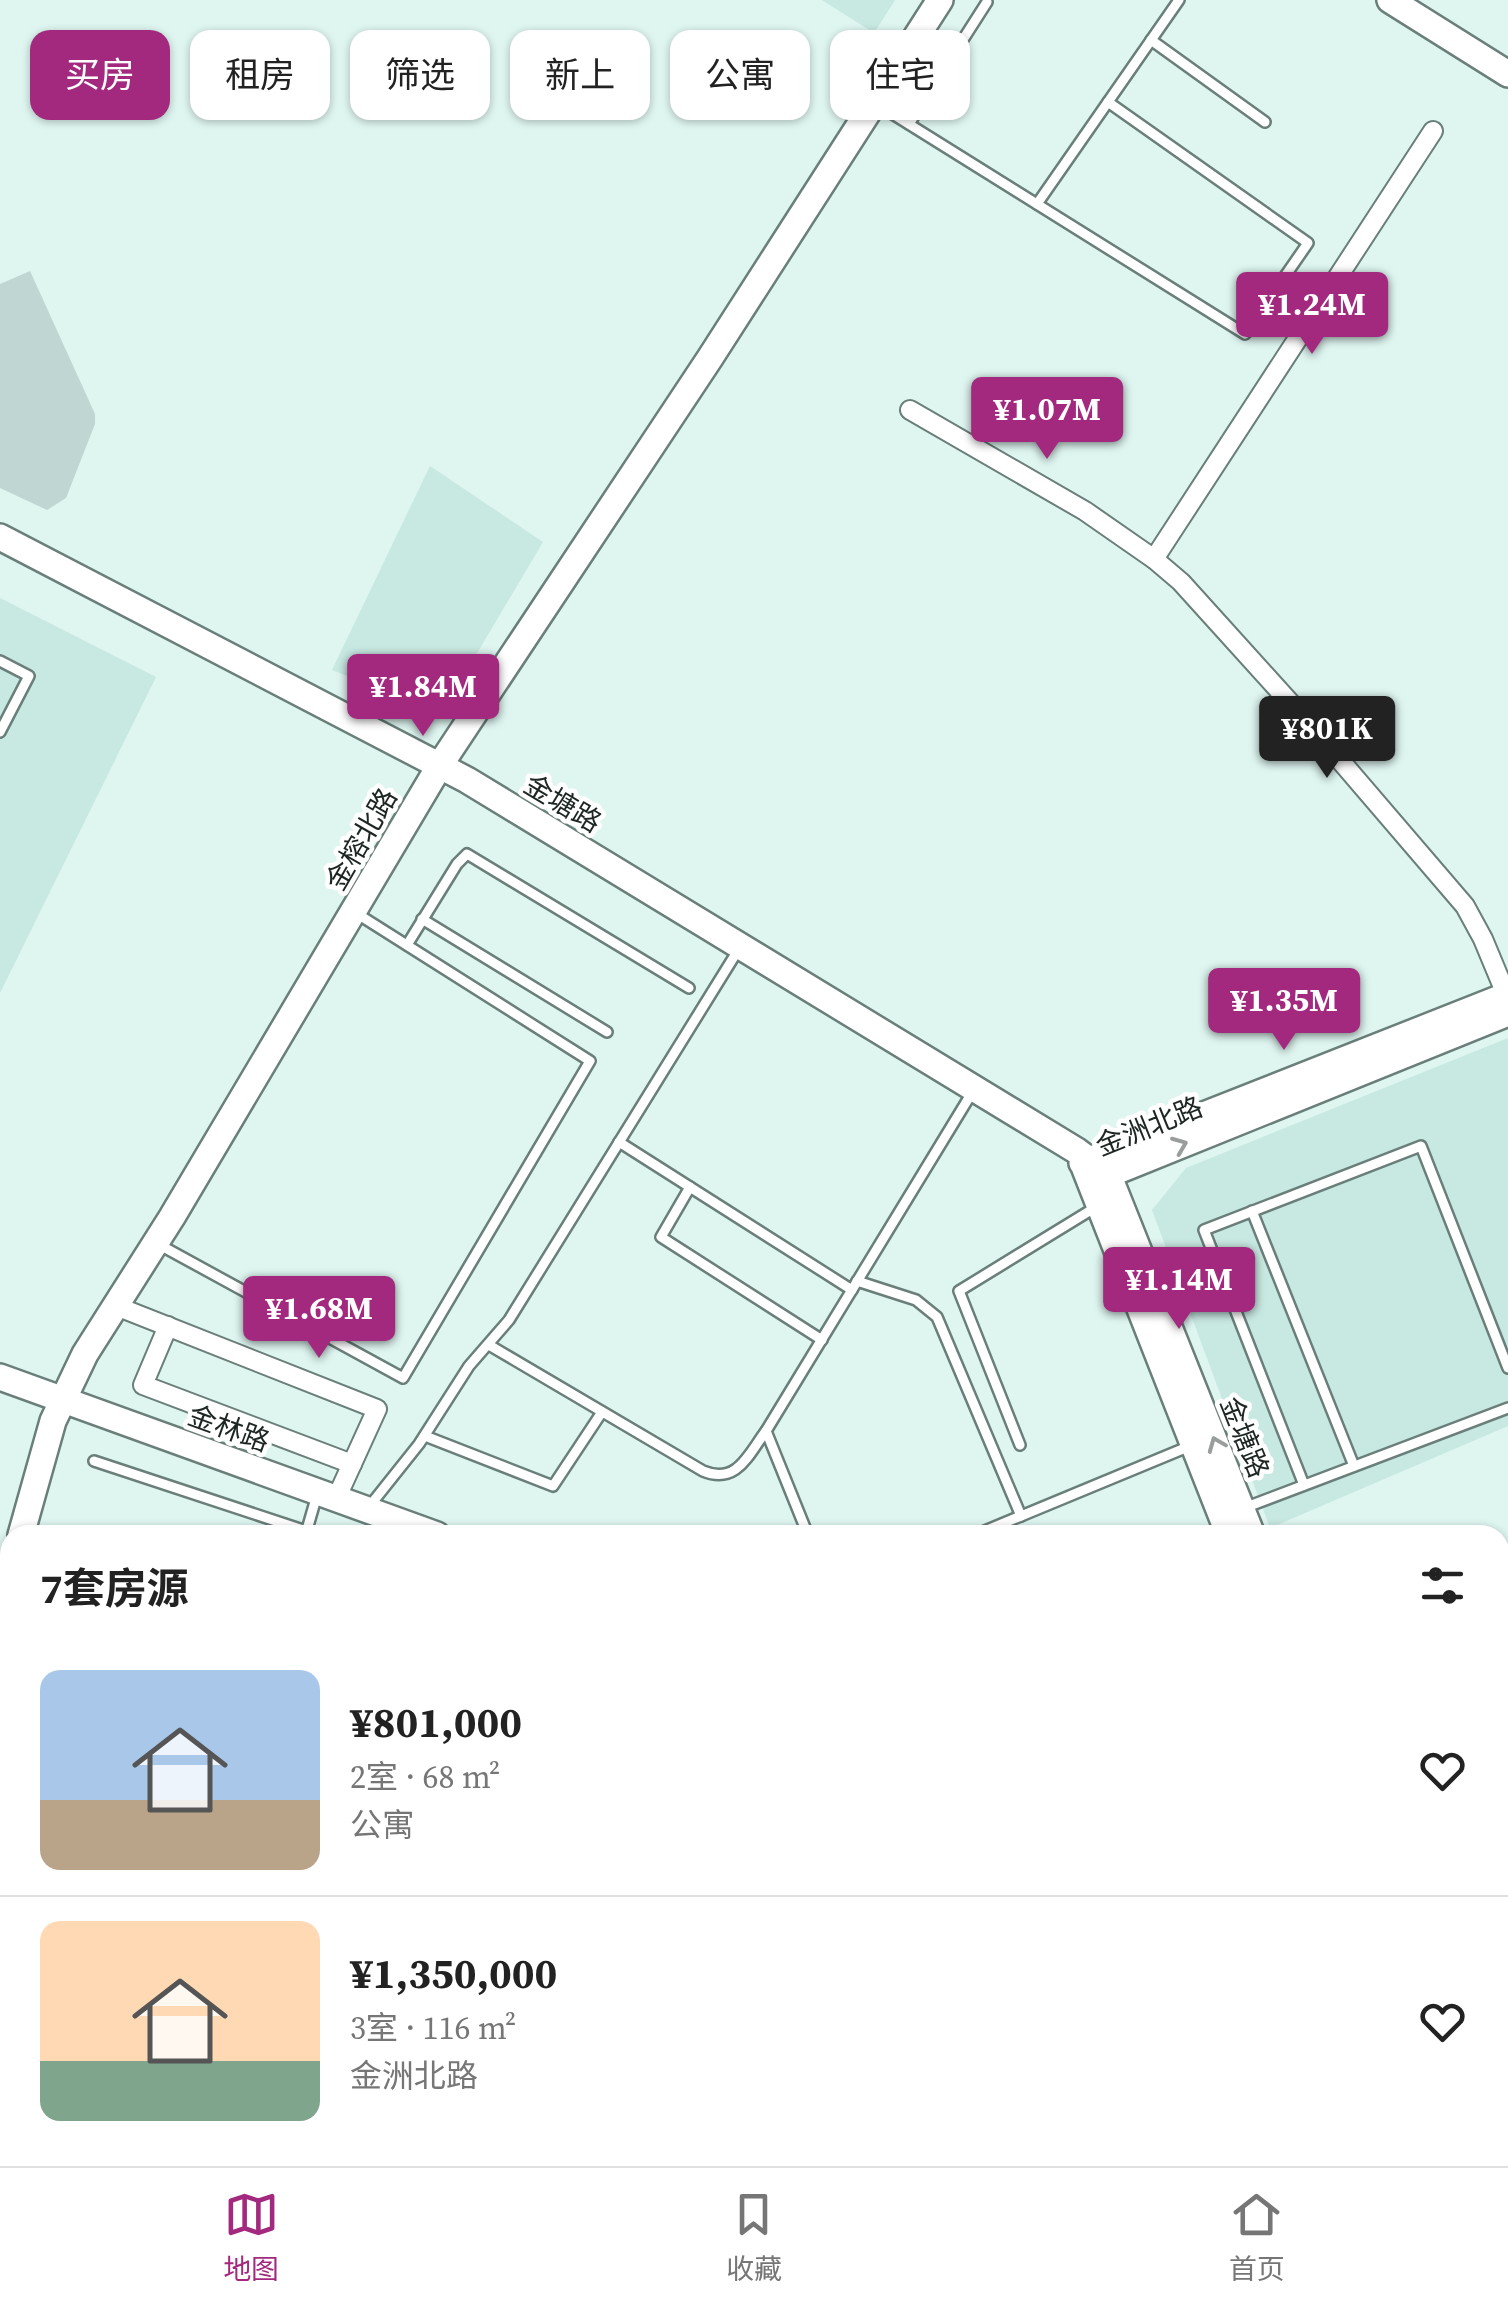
<!DOCTYPE html>
<html lang="zh">
<head>
<meta charset="utf-8">
<style>
	:root { --surface:#fff; --page:#f2f2f2; --text:#222; --muted:#767676; --line:#e0e0e0; --accent:#a3297f }
	body { margin:0; font-family:"Source Serif 4","Noto Sans SC",serif; background:var(--page); color:var(--text); height:100vh; display:flex; flex-direction:column; font-size:38px; white-space:nowrap }
	* { box-sizing:border-box; margin:0 }
	p { font-size:32px; color:var(--muted) }
	.icon { flex:none; width:55px; height:55px; fill:none; stroke:currentColor; stroke-width:2; stroke-linecap:round; stroke-linejoin:round }
	.map { position:relative; flex:1; overflow:hidden }
	.drawer { position:absolute; left:0px; top:1525px; width:1510px; height:642px; display:flex; flex-direction:column; background:var(--surface); border-radius:30px 30px 0 0; box-shadow:0 2px 8px #0004 }
	.drawer>* { flex:none }
	.hud { position:absolute; left:30px; top:30px; width:1000px; height:90px; display:flex; gap:20px }
	.price { position:absolute; translate:-50% -85px; padding:0 22px; border-radius:10px; background:var(--accent); color:#fff; font-size:32px; line-height:65px; filter:drop-shadow(0 2px 5px #0008) }
	.price::after { content:''; position:absolute; left:50%; top:60px; width:30px; height:22px; margin-left:-15px; background:inherit; clip-path:polygon(0 0,100% 0,50% 100%) }
	.price.on { background:#222; color:#fff }
	ul { padding:0; list-style:none }
	li { display:flex; align-items:center; gap:30px; height:250px; padding:0 40px }
	li+li { border-top:2px solid var(--line) }
	li span { display:grid; place-items:center; flex:none; width:280px; height:200px; border-radius:20px; color:#555 }
	li>.icon { margin-inline-start:auto }
	span .icon { width:120px; height:120px; fill:#fffc; stroke-width:1 }
	li b { font-size:42px }
	h2 { display:flex; justify-content:space-between; align-items:center; height:120px; padding:0 40px; font-size:42px }
	.pill { padding:0 35px; border-radius:20px; background:var(--surface); box-shadow:0 2px 8px #0004; font-size:35px; line-height:90px }
	.pill.on { background:var(--accent); color:#fff }
	.tab-bar { display:flex; justify-content:space-around; align-items:center; height:140px; border-top:2px solid var(--line); background:var(--surface); font-size:28px; color:var(--muted) }
	.tab-bar a { display:grid; justify-items:center; gap:5px }
	.tab-bar .on { color:var(--accent) }
	.map>svg:first-child { display:block }
	.built { fill:#c8e8e2 }
	.lines { fill:none; stroke-linecap:round; stroke-linejoin:round }
	.stream { stroke:#cb95b5; stroke-width:6 }
	.building { fill:#c0d6d2 }
	.lane-casing { stroke:#6a7f7a; stroke-width:14 }
	.street-casing { stroke:#6a7f7a; stroke-width:22 }
	.secondary-casing { stroke:#6a7f7a; stroke-width:30 }
	.lane { stroke:#fff; stroke-width:9 }
	.street { stroke:#fff; stroke-width:18 }
	.secondary { stroke:#fff; stroke-width:25 }
	.oneway { stroke:#999d9c }
	.labels { text-anchor:middle; dominant-baseline:central; stroke-width:9; stroke-linejoin:round; paint-order:stroke }
	.street-label { font-size:28px; fill:#1d2624; stroke:#fff }
</style>
</head>
<body>
<div class="map">
<svg width="1508" height="2166" viewBox="0 0 1508 2166">
	<rect width="100%" height="100%" fill="#def5f0"/>
	<g class="built">
		<polygon points="822,0 895,0 874,33"/>
		<polygon points="430,466 543,542 454,692 446,700 426,706 332,670"/>
		<polygon points="0,598 156,677 0,993"/>
		<polygon points="1508,1038 1508,1426 1270,1528 1152,1210 1186,1168"/>
	</g>
	<g class="lines">
		<g class="stream">
			<polyline points="751,2158 767,2166"/>
			<polyline points="950,2158 977,2166"/>
			<polyline points="855,2166 878,2160"/>
		</g>
	</g>
	<polygon class="building" points="30,271 95,414 95,424 66,498 47,510 0,488 0,284"/>
	<g class="lines">
		<g class="lane-casing">
			<g id="lane">
				<polyline points="1151,40 1265,122"/>
				<polyline points="875,103 1245,334 1308,243 1108,102"/>
				<polyline points="909,124 987,2"/>
				<polyline points="1037,204 1179,0"/>
				<polyline points="0,661 29,676 0,732"/>
				<polyline points="422,919 607,1032"/>
				<polyline points="407,945 457,864 467,854 689,988"/>
				<polyline points="619,1142 852,1290"/>
				<polyline points="690,1187 661,1237 822,1340"/>
				<polyline points="1252,1211 1354,1466"/>
				<polyline points="158,1244 403,1378 590,1061 356,913"/>
				<polyline points="857,1281 916,1300 937,1317 1021,1516"/>
				<path d="M489,1345L703,1471C737,1485 748,1455 766,1431L973,1091"/>
				<polyline points="766,1431 808,1535"/>
				<polyline points="425,1436 553,1486 602,1412"/>
				<polyline points="1020,1445 959,1291 1096,1207"/>
				<polyline points="94,1461 306,1531"/>
				<polyline points="1304,1485 1204,1230 1421,1146 1508,1368"/>
				<polyline points="368,1508 419,1444 469,1366 509,1320 740,947"/>
				<polyline points="1244,1508 1508,1408"/>
				<polyline points="306,1533 317,1495"/>
				<polyline points="975,1535 1190,1446"/>
				<polyline points="0,1748 10,1749"/>
				<polyline points="0,1766 10,1767"/>
				<polyline points="285,2158 289,2166"/>
				<polyline points="1095,2158 1098,2164 1116,2158"/>
				<polyline points="1292,2158 1310,2162 1338,2158"/>
			</g>
		</g>
		<g class="street-casing">
			<g id="street">
				<polyline points="910,410 1085,511 1154,559 1181,582 1303,717 1465,906 1483,939 1508,999"/>
				<polyline points="1154,559 1433,131"/>
				<polyline points="116,1306 377,1409 336,1499"/>
				<polyline points="168,1326 143,1385 352,1464"/>
			</g>
		</g>
		<g class="secondary-casing">
			<g id="secondary">
				<polyline points="1390,0 1508,74"/>
				<polyline points="0,537 467,780 1077,1151 1108,1174 1252,1535"/>
				<polyline points="1082,1163 1508,995"/>
				<polyline points="1085,1169 1229,1535"/>
				<polyline points="1095,1180 1508,1013"/>
				<polyline points="0,1377 437,1535"/>
				<polyline points="21,1535 53,1421 85,1354 172,1217 440,765 710,358 940,0"/>
				<polyline points="0,1616 10,1573"/>
				<polyline points="0,1926 10,1967"/>
				<polyline points="66,2158 69,2166"/>
				<polyline points="883,2158 887,2166"/>
				<polyline points="1472,2158 1475,2166"/>
				<polyline points="1492,2158 1496,2166"/>
				<polyline points="219,2166 241,2158"/>
			</g>
		</g>
		<use href="#lane" class="lane"/>
		<use href="#street" class="street"/>
		<use href="#secondary" class="secondary"/>
	</g>
	<defs><path id="oneway-chevron" d="M-2-3.5L2.5 0L-2 3.5" fill="none" stroke-width="1.6" stroke-linecap="round" stroke-linejoin="round" transform="scale(2.5)"/></defs>
	<g class="oneway">
		<use href="#oneway-chevron" transform="translate(1180 1145) rotate(-22)"/>
		<use href="#oneway-chevron" transform="translate(1216 1444) rotate(-112)"/>
	</g>
	<g class="labels">
		<g class="street-label">
			<text transform="translate(563 803) rotate(31)">金塘路</text>
			<text transform="translate(361 839) rotate(-60)">金榕北路</text>
			<text transform="translate(1149 1126) rotate(-22)">金洲北路</text>
			<text transform="translate(229 1428) rotate(20)">金林路</text>
			<text transform="translate(1245 1437) rotate(68)">金塘路</text>
		</g>
	</g>
</svg>
<b class="price" style="left:1312px;top:357px">¥1.24M</b>
<b class="price" style="left:1047px;top:462px">¥1.07M</b>
<b class="price" style="left:423px;top:739px">¥1.84M</b>
<b class="price on" style="left:1327px;top:781px">¥801K</b>
<b class="price" style="left:1284px;top:1053px">¥1.35M</b>
<b class="price" style="left:1179px;top:1332px">¥1.14M</b>
<b class="price" style="left:319px;top:1361px">¥1.68M</b>
<div class="hud">
<a class="pill on">买房</a>
<a class="pill">租房</a>
<a class="pill">筛选</a>
<a class="pill">新上</a>
<a class="pill">公寓</a>
<a class="pill">住宅</a>
</div>
<section class="drawer">
<h2>7套房源<svg class="icon" aria-label="filters" viewBox="0 0 24 24"><path d="M4 7h16M4 17h16"/><circle cx="9" cy="7" r="2"/><circle cx="15" cy="17" r="2"/></svg></h2>
<ul>
<li><span style="background:linear-gradient(#a9c7e8 65%,#b9a48a 0)"><svg class="icon" aria-label="home" viewBox="0 0 24 24"><path d="M3 11l9-7 9 7M6 9v11h12V9"/></svg></span><div><b>¥801,000</b><p>2室 · 68 m²</p><p>公寓</p></div><svg class="icon" aria-label="heart" viewBox="0 0 24 24"><path d="M12 20l-8-8c-3-5 5-10 8-4 3-6 11-1 8 4z"/></svg></li>
<li><span style="background:linear-gradient(#ffd9b3 70%,#7fa58c 0)"><svg class="icon" aria-label="home" viewBox="0 0 24 24"><path d="M3 11l9-7 9 7M6 9v11h12V9"/></svg></span><div><b>¥1,350,000</b><p>3室 · 116 m²</p><p>金洲北路</p></div><svg class="icon" aria-label="heart" viewBox="0 0 24 24"><path d="M12 20l-8-8c-3-5 5-10 8-4 3-6 11-1 8 4z"/></svg></li>
</ul>
</section>
</div>
<nav class="tab-bar">
<a class="on"><svg class="icon" aria-label="map" viewBox="0 0 24 24"><path d="M3 6l6-2 6 2 6-2v14l-6 2-6-2-6 2zM9 4v14M15 6v14"/></svg>地图</a>
<a><svg class="icon" aria-label="saved" viewBox="0 0 24 24"><path d="M7 4h10v16l-5-4-5 4z"/></svg>收藏</a>
<a><svg class="icon" aria-label="home" viewBox="0 0 24 24"><path d="M3 11l9-7 9 7M6 9v11h12V9"/></svg>首页</a>
</nav>
</body>
</html>
